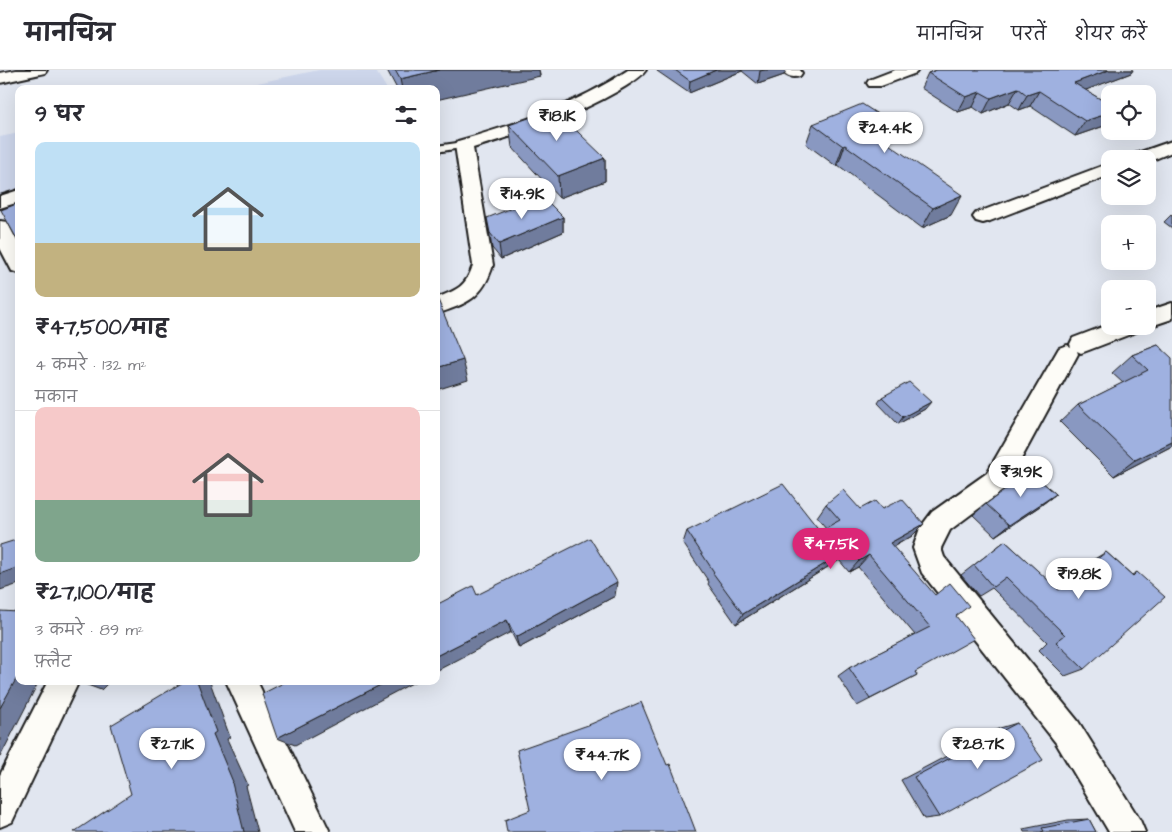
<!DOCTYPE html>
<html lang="hi">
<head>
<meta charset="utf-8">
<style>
	:root { --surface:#fff; --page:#f2f2f3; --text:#2b2b33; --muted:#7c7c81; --line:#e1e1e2; --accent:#db2777 }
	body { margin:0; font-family:"Architects Daughter","Playpen Sans Deva",sans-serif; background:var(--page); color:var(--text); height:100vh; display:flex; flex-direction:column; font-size:19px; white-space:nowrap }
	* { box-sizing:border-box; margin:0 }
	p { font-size:16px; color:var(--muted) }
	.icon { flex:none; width:28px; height:28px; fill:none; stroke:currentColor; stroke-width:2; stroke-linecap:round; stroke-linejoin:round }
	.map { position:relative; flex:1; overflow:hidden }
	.panel { position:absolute; left:15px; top:15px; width:425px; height:600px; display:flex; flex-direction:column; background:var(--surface); border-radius:10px; box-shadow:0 5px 20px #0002 }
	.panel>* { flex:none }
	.controls { position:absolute; left:1101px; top:15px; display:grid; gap:10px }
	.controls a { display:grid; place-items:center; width:55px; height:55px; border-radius:10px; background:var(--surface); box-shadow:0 5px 20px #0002; font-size:25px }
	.price { position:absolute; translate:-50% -42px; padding:0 11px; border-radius:18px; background:#fff; color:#222; font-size:16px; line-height:32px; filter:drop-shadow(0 1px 2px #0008) }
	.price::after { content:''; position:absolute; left:50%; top:30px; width:15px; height:11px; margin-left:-8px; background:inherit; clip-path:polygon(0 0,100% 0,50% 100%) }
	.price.on { background:var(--accent); color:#fff }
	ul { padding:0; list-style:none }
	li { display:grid; align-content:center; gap:10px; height:265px; padding:0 20px }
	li+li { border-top:1px solid var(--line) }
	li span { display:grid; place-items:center; height:155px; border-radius:10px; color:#555 }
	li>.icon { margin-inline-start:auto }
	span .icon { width:90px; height:90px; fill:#fffc; stroke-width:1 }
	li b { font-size:21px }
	h2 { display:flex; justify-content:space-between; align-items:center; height:60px; padding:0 20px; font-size:21px }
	header { display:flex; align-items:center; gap:30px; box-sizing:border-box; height:70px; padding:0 25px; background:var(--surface); border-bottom:1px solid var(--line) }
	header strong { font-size:24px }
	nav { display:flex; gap:28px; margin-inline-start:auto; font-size:18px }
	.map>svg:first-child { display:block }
	.built { fill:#cdd6eb }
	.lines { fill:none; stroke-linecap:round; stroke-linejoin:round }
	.service-casing { stroke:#1c1c1c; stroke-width:4 }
	.minor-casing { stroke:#1c1c1c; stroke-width:4 }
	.service { fill:#fdfcf7; fill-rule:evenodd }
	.minor { fill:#fdfcf7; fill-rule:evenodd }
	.wall { fill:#8998c1; stroke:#1c1c1c }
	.shaded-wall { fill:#6f7c9d; stroke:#1c1c1c }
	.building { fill:#9fb1e0; stroke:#1c1c1c }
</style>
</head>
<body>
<header>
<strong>मानचित्र</strong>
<nav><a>मानचित्र</a><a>परतें</a><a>शेयर करें</a></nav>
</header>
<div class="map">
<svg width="1172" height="762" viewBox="0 0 1172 762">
	<rect width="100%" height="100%" fill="#e1e6f0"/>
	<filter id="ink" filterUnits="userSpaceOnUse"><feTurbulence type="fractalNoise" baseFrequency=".02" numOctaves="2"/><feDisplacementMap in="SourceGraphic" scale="10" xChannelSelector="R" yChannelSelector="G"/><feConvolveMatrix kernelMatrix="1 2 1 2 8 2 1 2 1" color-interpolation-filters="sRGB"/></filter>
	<g filter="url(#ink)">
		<g class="built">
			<polygon points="319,0 375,0 387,19 229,19"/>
			<polygon points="19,63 19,133 2,138 0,129 0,67"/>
		</g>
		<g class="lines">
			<g class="service-casing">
				<polygon id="service" points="464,72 468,75 467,77 436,82 436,76"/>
			</g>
			<g class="minor-casing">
				<g id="minor">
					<polygon points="16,0 47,0 45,3 0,13 0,3"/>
					<path d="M628,0H646C640,9 627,15 618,21C573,47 523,63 473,78L493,195C483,228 467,234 436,244V228C457,220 466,217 473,195L455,75L458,71C517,54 576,35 628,0Z"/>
					<path d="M782,0H800L802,3L800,6C792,8 787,7 782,0Z"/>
					<polygon points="895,0 918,0 916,3 881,16 869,16 867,13 869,10"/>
					<polygon points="1172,71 1172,82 1148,92 1148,89 1129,89 1132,85"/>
					<polygon points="1110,93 1110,105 990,151 983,153 976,151 973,147 976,143"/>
					<polygon points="19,120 19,132 0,138 0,126"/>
					<polygon points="0,151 7,152 19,175 19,203 12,201 0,178"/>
					<polygon points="1172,233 1172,249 1148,257 1145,256 1148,256 1148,241"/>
					<polygon points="1110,254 1110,256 1139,256 1136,262 1089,280 1081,283 1077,281 1078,284 1005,419 950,460 941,478 944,487 1078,651 1140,750 1145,762 1109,762 1056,673 922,503 913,478 920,458 932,442 987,403 1059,278 1067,275 1071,277 1070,274 1073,268"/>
					<polygon points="48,611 79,611 12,752 0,757 0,705"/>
					<polygon points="226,611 257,611 330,762 295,762"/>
				</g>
			</g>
			<use href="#service" class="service"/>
			<use href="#minor" class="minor"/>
		</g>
		<g class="wall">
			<polygon points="387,0 539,0 540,6 436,19 397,19"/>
			<polygon points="657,0 786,0 784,5 758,14 742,1 689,23 657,1"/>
			<polygon points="937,0 1133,0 1131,3 1085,20 1110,35 1110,51 1107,55 1075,66 1030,36 1019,40 1009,33 983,44 973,37 958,42 921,18 928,3"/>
			<polygon points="813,54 893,54 886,72 951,145 922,158 838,95 836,96 806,74"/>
			<polygon points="509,55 605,88 605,111 559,128 512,77"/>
			<polygon points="1172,144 1172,158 1164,152"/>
			<polygon points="563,147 563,162 501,189 492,178 487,148"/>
			<polygon points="1158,275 1172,376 1114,406 1060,352 1078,335 1123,313 1112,303 1132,285"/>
			<polygon points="882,327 925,339 898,354 878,333"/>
			<polygon points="1026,398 1056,424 1040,436 995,466 973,445 986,434 1008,418 1012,410"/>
			<polygon points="826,434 860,439 882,439 912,466 893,477 934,525 956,546 915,602 917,605 857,636 838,606 849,598 915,565 858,497 849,502 839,490 736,554 708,514 709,512 683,473 687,461 820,461 826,458 817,447"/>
			<polygon points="1005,471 1056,518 1088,493 1106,482 1132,505 1137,502 1084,599 1065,606 1039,580 1047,572 992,518 979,526 961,505"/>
			<polygon points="477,525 615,526 519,578 511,562"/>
			<polygon points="1017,653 939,747 924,749 901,710 1000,658"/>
			<polygon points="1089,749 1096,762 1024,762 1023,759 1068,750"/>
		</g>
		<g class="shaded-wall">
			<polygon points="439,0 539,0 540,6 436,30 436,19 402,19 400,9"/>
			<polygon points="716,0 742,0 742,1 689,23 690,11"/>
			<polygon points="765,0 786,0 784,5 758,14 760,1"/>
			<polygon points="1109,0 1133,0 1131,3 1065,28 1074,13"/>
			<polygon points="1018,18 1009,33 983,44 991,28"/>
			<polygon points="1039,21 1030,36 1019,40 1027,25"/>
			<polygon points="980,22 973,37 958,42 966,27"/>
			<polygon points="1110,43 1110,51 1107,55 1075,66 1085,51"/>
			<polygon points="893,54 885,74 873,63"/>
			<polygon points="845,75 838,95 836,96 843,76"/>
			<polygon points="605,88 605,111 559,128 558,106"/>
			<polygon points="962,125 951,145 922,158 933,138"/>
			<polygon points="563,147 563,162 501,189 499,174"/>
			<polygon points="463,290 468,310 436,320 436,298"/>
			<polygon points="931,332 925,339 898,354 903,347"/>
			<polygon points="1172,372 1172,376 1114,406 1135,390"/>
			<polygon points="1056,424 1040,436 995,466 1009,455"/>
			<polygon points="924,454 912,466 878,485 890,473"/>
			<polygon points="849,479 839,490 736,554 743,544"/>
			<polygon points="869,485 858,497 849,502 859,491"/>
			<polygon points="19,497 19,514 0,520 0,504"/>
			<polygon points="617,512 615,526 519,578 516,567"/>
			<polygon points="507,550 511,562 436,601 436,586"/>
			<polygon points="18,604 19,611 39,611 0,687 0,638"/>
			<polygon points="84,611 110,611 101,620 82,613"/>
			<polygon points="197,611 210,612 230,667 227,669 248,715 246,716 258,762 244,762 213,664"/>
			<polygon points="388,611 416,611 295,675 277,668"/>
		</g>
		<g class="building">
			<polygon points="395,0 439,0 400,9"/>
			<polygon points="675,0 716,0 690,11"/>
			<polygon points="937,0 1109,0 1074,13 1110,35 1110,43 1085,51 1039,21 1027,25 1018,18 991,28 980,22 966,27 928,3"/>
			<polygon points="241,17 242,19 233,19"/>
			<polygon points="862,34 893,54 873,63 962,125 933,138 845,75 843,76 813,54"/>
			<polygon points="554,39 605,88 558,106 509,55"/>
			<polygon points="542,126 563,147 499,174 490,163 487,148"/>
			<polygon points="19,133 19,173 1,140"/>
			<polygon points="436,225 463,290 436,298"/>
			<polygon points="1158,275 1172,288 1172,372 1135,390 1078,335 1148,300 1132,285"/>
			<polygon points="909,312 931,332 903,347 882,327"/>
			<polygon points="1026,398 1056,424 1009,455 986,434 1020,409"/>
			<polygon points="783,414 820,461 840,450 826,434 843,420 860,439 875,431 882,439 902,429 924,454 890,473 935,525 950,513 969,536 956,546 974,569 915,602 917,605 870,629 849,598 930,557 869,485 859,491 849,479 743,544 713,503 714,502 687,461"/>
			<polygon points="590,468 617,512 516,567 507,550 436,586 436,535 473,516 477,525"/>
			<polygon points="19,469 19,497 0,504 0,475"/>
			<polygon points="1005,471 1059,520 1106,482 1133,506 1137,502 1165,527 1084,599 1056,572 1065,565 1006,507 993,517 974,495"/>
			<polygon points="0,541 19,542 19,604 0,638"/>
			<polygon points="185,611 197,611 216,662 213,664 233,712 232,713 244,762 74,762 131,724 111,655"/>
			<polygon points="287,611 388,611 277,668 262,624"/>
			<polygon points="641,632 667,695 670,694 696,762 507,762 505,750 530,740 517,680 591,654"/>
			<polygon points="1017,653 1043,690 939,747 914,707"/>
			<polygon points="1089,749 1096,762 1041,762 1044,761 1042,758"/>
		</g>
	</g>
</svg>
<div class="controls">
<a><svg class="icon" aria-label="locate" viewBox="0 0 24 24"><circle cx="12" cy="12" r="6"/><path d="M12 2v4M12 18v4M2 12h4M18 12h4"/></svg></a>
<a><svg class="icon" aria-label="layers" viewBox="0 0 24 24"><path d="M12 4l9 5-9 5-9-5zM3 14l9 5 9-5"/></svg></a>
<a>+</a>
<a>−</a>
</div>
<b class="price" style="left:557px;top:72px">₹18.1K</b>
<b class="price" style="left:885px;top:84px">₹24.4K</b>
<b class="price" style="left:522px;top:150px">₹14.9K</b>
<b class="price" style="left:1021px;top:428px">₹31.9K</b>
<b class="price on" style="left:831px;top:500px">₹47.5K</b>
<b class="price" style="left:1079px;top:530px">₹19.8K</b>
<b class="price" style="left:172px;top:700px">₹27.1K</b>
<b class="price" style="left:978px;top:700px">₹28.7K</b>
<b class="price" style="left:602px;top:711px">₹44.7K</b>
<section class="panel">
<h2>9 घर<svg class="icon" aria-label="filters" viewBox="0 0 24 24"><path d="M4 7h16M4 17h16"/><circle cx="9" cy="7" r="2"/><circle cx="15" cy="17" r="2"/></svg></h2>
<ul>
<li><span style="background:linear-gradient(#bfe0f5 65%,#c2b280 0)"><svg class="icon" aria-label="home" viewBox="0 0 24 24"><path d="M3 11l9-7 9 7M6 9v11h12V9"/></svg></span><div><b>₹47,500/माह</b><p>4 कमरे · 132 m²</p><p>मकान</p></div></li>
<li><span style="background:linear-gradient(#f6c9c9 60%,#7fa58c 0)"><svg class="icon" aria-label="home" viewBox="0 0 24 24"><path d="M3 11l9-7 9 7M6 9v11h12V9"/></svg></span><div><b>₹27,100/माह</b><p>3 कमरे · 89 m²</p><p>फ़्लैट</p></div></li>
</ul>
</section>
</div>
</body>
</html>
